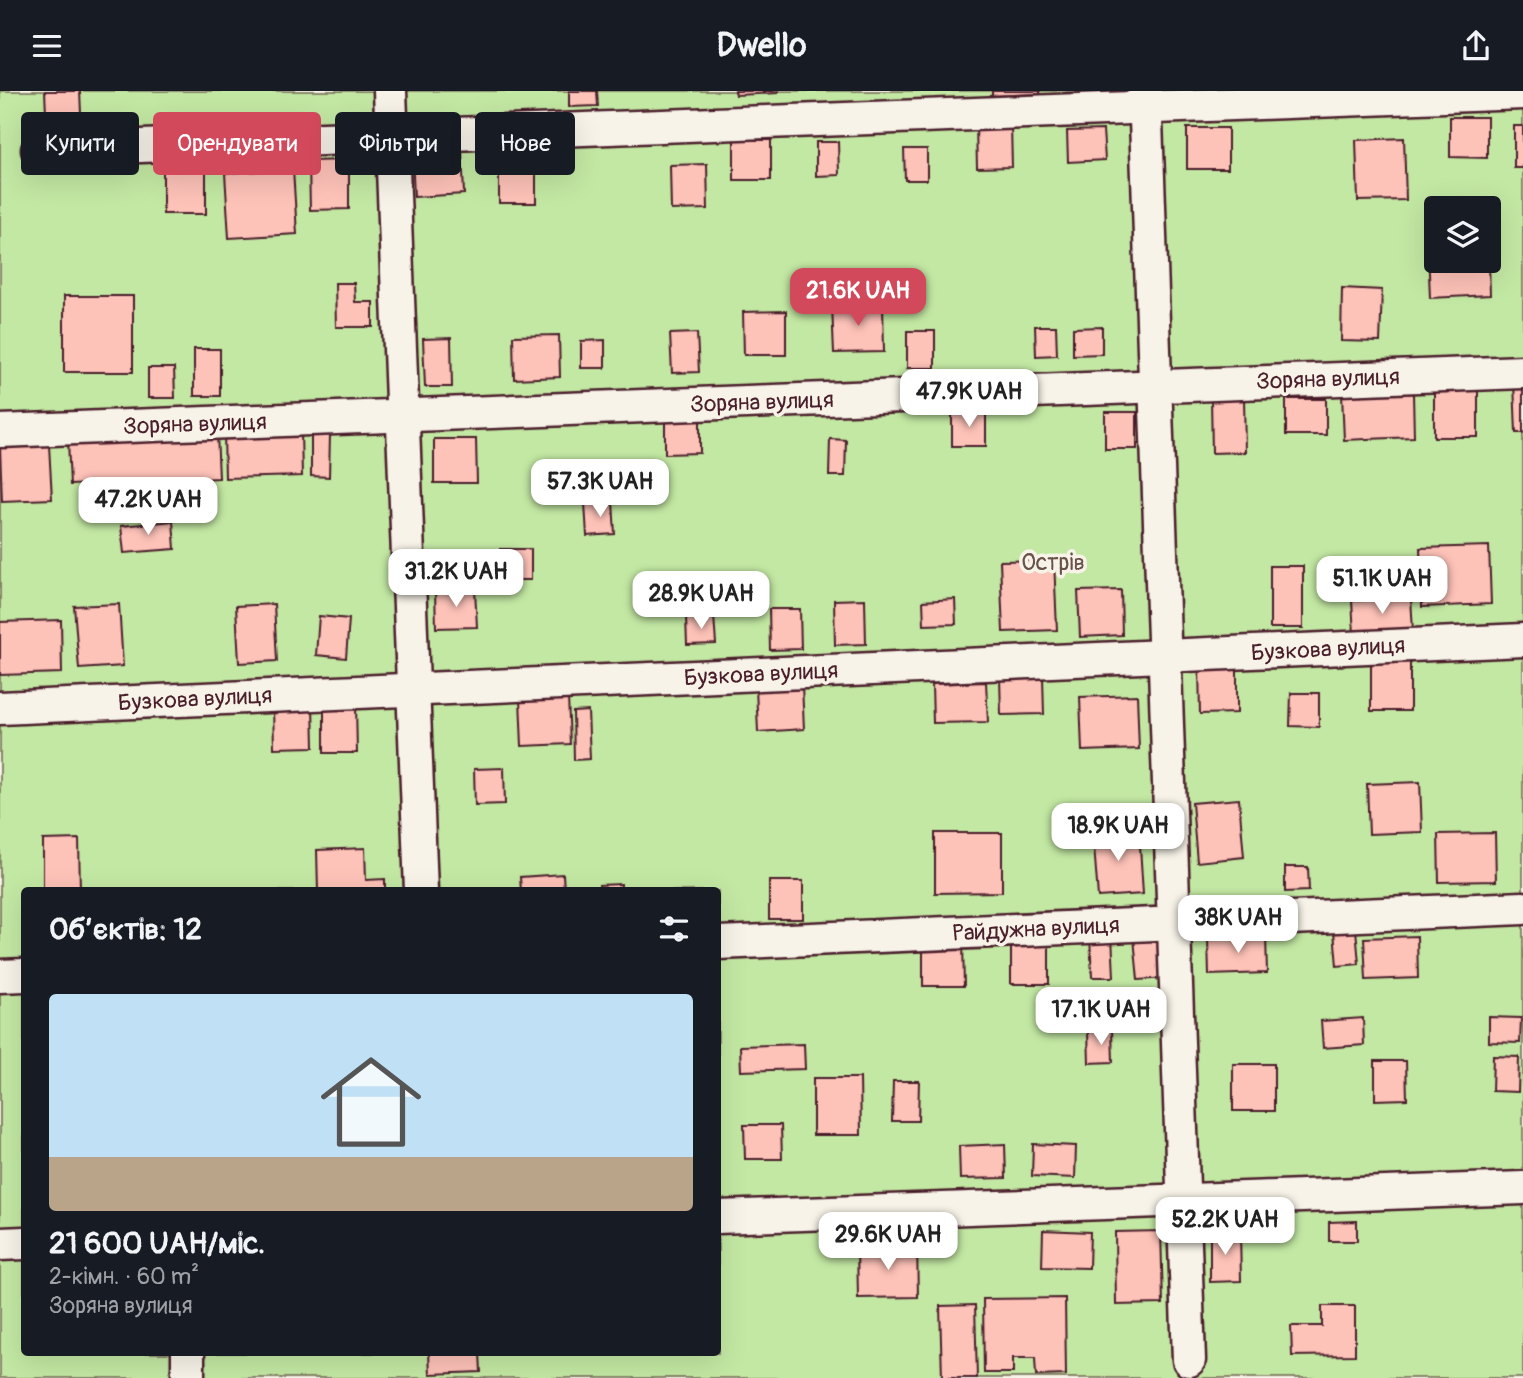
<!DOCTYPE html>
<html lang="uk">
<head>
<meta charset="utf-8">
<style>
	:root { --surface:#171b24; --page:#20242c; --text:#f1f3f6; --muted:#9ea1a6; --line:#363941; --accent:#d1495b }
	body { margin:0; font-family:Pangolin,sans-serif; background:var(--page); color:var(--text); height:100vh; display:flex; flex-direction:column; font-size:26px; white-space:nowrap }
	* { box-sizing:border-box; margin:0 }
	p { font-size:23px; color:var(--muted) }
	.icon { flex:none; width:38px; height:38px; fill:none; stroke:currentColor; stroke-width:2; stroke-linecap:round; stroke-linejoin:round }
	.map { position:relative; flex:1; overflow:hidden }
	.sheet { position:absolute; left:21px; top:796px; width:700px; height:469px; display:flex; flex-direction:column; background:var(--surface); border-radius:7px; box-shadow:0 7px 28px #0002 }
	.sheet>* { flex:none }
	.banner { position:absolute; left:21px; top:21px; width:700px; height:63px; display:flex; gap:14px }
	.buttons { position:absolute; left:1424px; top:105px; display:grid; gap:14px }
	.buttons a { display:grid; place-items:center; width:77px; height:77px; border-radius:7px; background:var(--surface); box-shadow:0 7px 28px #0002; font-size:35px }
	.price { position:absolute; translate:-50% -60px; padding:0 16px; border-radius:14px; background:#fff; color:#222; font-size:23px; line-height:46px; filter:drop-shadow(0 2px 4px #0008) }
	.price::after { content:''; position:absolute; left:50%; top:42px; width:21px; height:16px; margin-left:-10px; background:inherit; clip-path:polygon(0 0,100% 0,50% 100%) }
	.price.on { background:var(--accent); color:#fff }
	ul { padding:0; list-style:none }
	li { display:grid; align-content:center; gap:14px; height:371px; padding:0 28px }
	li+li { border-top:2px solid var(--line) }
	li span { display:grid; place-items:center; height:217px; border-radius:7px; color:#555 }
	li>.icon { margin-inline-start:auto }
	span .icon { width:126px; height:126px; fill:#fffc; stroke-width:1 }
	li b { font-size:30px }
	h2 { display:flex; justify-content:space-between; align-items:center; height:84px; padding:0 28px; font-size:30px }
	.chip { padding:0 24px; border-radius:7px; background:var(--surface); box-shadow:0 7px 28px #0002; font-size:24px; line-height:63px }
	.chip.on { background:var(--accent); color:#fff }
	header { display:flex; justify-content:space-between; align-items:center; height:91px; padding:0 28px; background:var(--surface); font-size:32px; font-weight:700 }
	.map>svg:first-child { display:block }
	.green { fill:#c3e8a3; stroke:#868467; stroke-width:2; fill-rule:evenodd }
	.building { fill:#fdc2b8; stroke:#4a1f2b; stroke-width:2 }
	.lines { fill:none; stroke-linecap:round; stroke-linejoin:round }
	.minor-casing { stroke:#4a1f2b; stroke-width:37 }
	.minor { stroke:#f7f3e8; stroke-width:32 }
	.labels { text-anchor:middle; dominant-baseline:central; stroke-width:7; stroke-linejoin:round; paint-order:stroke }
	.street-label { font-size:23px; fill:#4a1f2b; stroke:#f7f3e8 }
	.park-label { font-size:23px; fill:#685149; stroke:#f7f3e8 }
</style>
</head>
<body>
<header><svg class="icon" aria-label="menu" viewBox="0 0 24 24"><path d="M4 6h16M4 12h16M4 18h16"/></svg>Dwello<svg class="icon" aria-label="share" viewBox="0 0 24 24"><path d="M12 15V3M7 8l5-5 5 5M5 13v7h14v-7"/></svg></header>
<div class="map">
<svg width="1523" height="1287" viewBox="0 0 1523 1287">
	<rect width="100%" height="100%" fill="#f7f3e8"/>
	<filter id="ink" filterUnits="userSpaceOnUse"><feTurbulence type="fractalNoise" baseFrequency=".0143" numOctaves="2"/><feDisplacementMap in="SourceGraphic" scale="14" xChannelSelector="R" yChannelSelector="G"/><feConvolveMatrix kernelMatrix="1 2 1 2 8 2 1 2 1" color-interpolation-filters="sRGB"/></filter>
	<g filter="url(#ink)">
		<path class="green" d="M0,0H1523V1287H0ZM1437,117H1489V170H1437ZM24,800H718V1262H24Z"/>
		<g class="building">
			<polygon points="45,0 80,0 81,22 46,23"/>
			<polygon points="569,0 597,0 598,15 569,16"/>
			<polygon points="735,0 778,0 778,2 736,4"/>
			<polygon points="992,0 1040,0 1040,3 992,5"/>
			<polygon points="1450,26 1487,26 1487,67 1450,66"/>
			<polygon points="1011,33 1012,76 977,77 976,34"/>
			<rect x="1514" y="35" width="9" height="42"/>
			<rect x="1187" y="37" width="41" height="41"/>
			<polygon points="1103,39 1105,69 1068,71 1067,40"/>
			<polygon points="1404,47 1406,109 1358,110 1356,49"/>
			<rect x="734" y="49" width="37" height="40"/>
			<polygon points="816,51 838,51 839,84 816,85"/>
			<polygon points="904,58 927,58 927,89 905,89"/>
			<polygon points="462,59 464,103 414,106 412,62"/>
			<polygon points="349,69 349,118 310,119 309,70"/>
			<rect x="163" y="71" width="43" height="52"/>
			<polygon points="707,73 708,118 671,119 670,74"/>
			<polygon points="536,76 536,112 499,112 499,77"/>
			<polygon points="293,78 297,143 229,147 225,82"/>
			<polygon points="1428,157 1437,157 1437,170 1489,170 1490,204 1430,207"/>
			<polygon points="335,192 354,192 355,211 373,211 373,236 336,236"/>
			<polygon points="1342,197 1382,199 1380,251 1341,250"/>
			<rect x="64" y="205" width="69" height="76"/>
			<polygon points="883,213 884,261 834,262 832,214"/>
			<polygon points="786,220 786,264 744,264 743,221"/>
			<polygon points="1035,235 1056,235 1057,264 1036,265"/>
			<polygon points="1102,236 1102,263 1073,264 1073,237"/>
			<rect x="907" y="240" width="28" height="37"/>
			<polygon points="697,242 699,281 672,282 670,243"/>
			<polygon points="559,244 560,286 514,288 513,245"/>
			<polygon points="451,247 452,296 425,296 423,248"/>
			<polygon points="605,249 605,277 581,277 581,250"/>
			<rect x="194" y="258" width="26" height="47"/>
			<polygon points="148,277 174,277 175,307 148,307"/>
			<polygon points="1514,291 1523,291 1523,342 1516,342"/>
			<rect x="1434" y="299" width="44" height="47"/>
			<polygon points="1413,302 1414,346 1344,349 1342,303"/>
			<polygon points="1244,306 1245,361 1212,362 1211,307"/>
			<rect x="1286" y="308" width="40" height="36"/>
			<rect x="952" y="321" width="34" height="34"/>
			<rect x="1105" y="321" width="32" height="37"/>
			<polygon points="665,329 700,329 700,362 665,363"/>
			<polygon points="301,340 302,385 225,387 224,341"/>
			<polygon points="217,342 219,387 70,394 68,349"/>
			<polygon points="311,344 330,344 329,386 311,385"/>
			<polygon points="434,348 476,348 477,392 434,392"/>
			<polygon points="830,348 846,349 845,385 829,385"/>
			<polygon points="49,354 52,408 2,410 0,356"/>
			<polygon points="613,411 615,443 587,445 585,412"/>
			<polygon points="173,430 175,458 124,462 121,435"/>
			<polygon points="1489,455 1491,513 1422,516 1420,457"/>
			<rect x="500" y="458" width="31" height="31"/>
			<polygon points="1054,469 1057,539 1003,541 1000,470"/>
			<rect x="1270" y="475" width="33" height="62"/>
			<polygon points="475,498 477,536 436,537 435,500"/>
			<polygon points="1121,499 1122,544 1080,546 1078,500"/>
			<polygon points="1411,507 1413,540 1354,543 1352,510"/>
			<polygon points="865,508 866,553 835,554 834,509"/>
			<polygon points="955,508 956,533 924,534 923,510"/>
			<polygon points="119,513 123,575 79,578 74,515"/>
			<polygon points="274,513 277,570 239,572 236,515"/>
			<polygon points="769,518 800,518 801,558 770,559"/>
			<polygon points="319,525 349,528 346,567 316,564"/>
			<polygon points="714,525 716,553 687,554 686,526"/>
			<polygon points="61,529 62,582 0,584 0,531"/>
			<polygon points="1410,568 1410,620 1371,620 1371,569"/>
			<polygon points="1237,574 1237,622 1200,623 1199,575"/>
			<polygon points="1000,586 1043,586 1044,623 1001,624"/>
			<polygon points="986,591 988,631 933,632 932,593"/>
			<polygon points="802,594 804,638 758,641 756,597"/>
			<polygon points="1291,602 1319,602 1319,636 1290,635"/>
			<polygon points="1137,604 1139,658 1082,660 1080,606"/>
			<polygon points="568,606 570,653 522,655 520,608"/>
			<polygon points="356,612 357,662 324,662 324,613"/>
			<polygon points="313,613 314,656 274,657 273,615"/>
			<polygon points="588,620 590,668 574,669 573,621"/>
			<polygon points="504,677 505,713 475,714 474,678"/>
			<polygon points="1420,691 1422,741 1369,743 1367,693"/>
			<polygon points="1239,708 1244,766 1197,771 1192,712"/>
			<polygon points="1139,739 1143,803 1098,806 1093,742"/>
			<polygon points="935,742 1002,742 1002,801 935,802"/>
			<polygon points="1495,742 1496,790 1439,791 1438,743"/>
			<polygon points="79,748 80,800 43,800 43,749"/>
			<polygon points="365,757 366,789 385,788 385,800 318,800 317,759"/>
			<polygon points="1285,776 1308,776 1309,800 1285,801"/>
			<polygon points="563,783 564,800 521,800 520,786"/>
			<rect x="769" y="790" width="34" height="38"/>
			<polygon points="621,793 621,800 599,800 599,794"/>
			<polygon points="1356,838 1359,873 1337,875 1334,840"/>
			<polygon points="1112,844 1114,886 1092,886 1090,845"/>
			<polygon points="1165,844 1168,887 1138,889 1134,847"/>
			<polygon points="1266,845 1267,882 1209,884 1208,847"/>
			<polygon points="1417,845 1418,887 1366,889 1364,847"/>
			<polygon points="1049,849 1049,893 1011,893 1011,850"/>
			<polygon points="923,851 963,851 964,895 923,895"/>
			<polygon points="1489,926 1521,927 1520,952 1489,951"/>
			<polygon points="1363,927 1364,954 1323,957 1321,930"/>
			<polygon points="1112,939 1113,971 1089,972 1088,940"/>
			<polygon points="804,953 805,978 741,980 740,955"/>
			<polygon points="1493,965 1519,966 1518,1001 1492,1000"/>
			<polygon points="1375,970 1406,970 1407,1008 1375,1009"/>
			<rect x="1233" y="973" width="41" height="47"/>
			<polygon points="813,987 860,987 861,1044 813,1044"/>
			<polygon points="893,990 919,990 918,1030 892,1030"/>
			<polygon points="744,1034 781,1034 782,1068 745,1068"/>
			<polygon points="1005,1053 1006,1087 960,1088 959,1055"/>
			<polygon points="1033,1053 1076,1055 1075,1087 1032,1085"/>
			<polygon points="1357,1130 1357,1150 1329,1150 1329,1131"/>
			<polygon points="1043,1139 1090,1141 1089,1177 1042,1176"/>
			<polygon points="1161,1140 1163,1213 1116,1214 1115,1141"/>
			<polygon points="1240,1140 1241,1190 1210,1191 1210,1141"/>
			<polygon points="917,1154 918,1206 858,1207 857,1155"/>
			<polygon points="1065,1207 1066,1284 1036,1285 1035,1267 1013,1267 1013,1282 984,1282 983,1208"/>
			<polygon points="975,1214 977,1287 942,1287 940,1215"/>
			<polygon points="1322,1215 1355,1215 1355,1264 1292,1265 1291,1235 1322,1235"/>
			<polygon points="429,1262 480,1262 481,1281 430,1283"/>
		</g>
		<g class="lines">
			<g class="minor-casing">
				<g id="minor">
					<polyline points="390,0 421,800"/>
					<polyline points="1145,0 1189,1269"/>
					<polyline points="38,59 1523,2"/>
					<polyline points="0,340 1523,281"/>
					<polyline points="0,617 1523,549"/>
					<polyline points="718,852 1523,817"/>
					<polyline points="0,885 24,884"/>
					<polyline points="718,1126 1523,1097"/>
					<polyline points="0,1153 24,1152"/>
					<polyline points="188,1262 188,1287"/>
				</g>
			</g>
			<use href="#minor" class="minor"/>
		</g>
	</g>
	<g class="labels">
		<g class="street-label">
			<text transform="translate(1328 288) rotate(-2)">Зоряна вулиця</text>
			<text transform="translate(762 311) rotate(-2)">Зоряна вулиця</text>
			<text transform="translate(195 333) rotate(-2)">Зоряна вулиця</text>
			<text transform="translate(1328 558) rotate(-3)">Бузкова вулиця</text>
			<text transform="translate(761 583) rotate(-3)">Бузкова вулиця</text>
			<text transform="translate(195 608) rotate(-3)">Бузкова вулиця</text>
			<text transform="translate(1036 838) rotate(-3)">Райдужна вулиця</text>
		</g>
		<g class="park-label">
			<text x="1053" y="471">Острів</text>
		</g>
	</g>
</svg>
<div class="buttons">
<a><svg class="icon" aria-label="layers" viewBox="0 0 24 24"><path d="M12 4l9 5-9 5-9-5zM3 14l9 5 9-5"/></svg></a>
</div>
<b class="price on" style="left:858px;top:237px">21.6K UAH</b>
<b class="price" style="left:969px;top:338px">47.9K UAH</b>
<b class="price" style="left:600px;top:428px">57.3K UAH</b>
<b class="price" style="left:148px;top:446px">47.2K UAH</b>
<b class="price" style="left:456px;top:518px">31.2K UAH</b>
<b class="price" style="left:1382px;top:525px">51.1K UAH</b>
<b class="price" style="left:701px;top:540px">28.9K UAH</b>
<b class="price" style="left:1118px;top:772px">18.9K UAH</b>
<b class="price" style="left:1238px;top:864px">38K UAH</b>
<b class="price" style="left:1101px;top:956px">17.1K UAH</b>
<b class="price" style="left:1225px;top:1166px">52.2K UAH</b>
<b class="price" style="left:888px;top:1181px">29.6K UAH</b>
<div class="banner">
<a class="chip">Купити</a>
<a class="chip on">Орендувати</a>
<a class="chip">Фільтри</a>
<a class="chip">Нове</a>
</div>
<section class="sheet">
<h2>Об’єктів: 12<svg class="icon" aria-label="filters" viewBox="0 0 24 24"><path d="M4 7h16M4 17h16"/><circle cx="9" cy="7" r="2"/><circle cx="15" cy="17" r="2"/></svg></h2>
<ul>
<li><span style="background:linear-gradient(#bfe0f5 75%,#b9a48a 0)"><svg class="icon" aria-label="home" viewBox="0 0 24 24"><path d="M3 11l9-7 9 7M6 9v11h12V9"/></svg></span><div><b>21 600 UAH/міс.</b><p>2-кімн. · 60 m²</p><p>Зоряна вулиця</p></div></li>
</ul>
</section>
</div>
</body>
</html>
